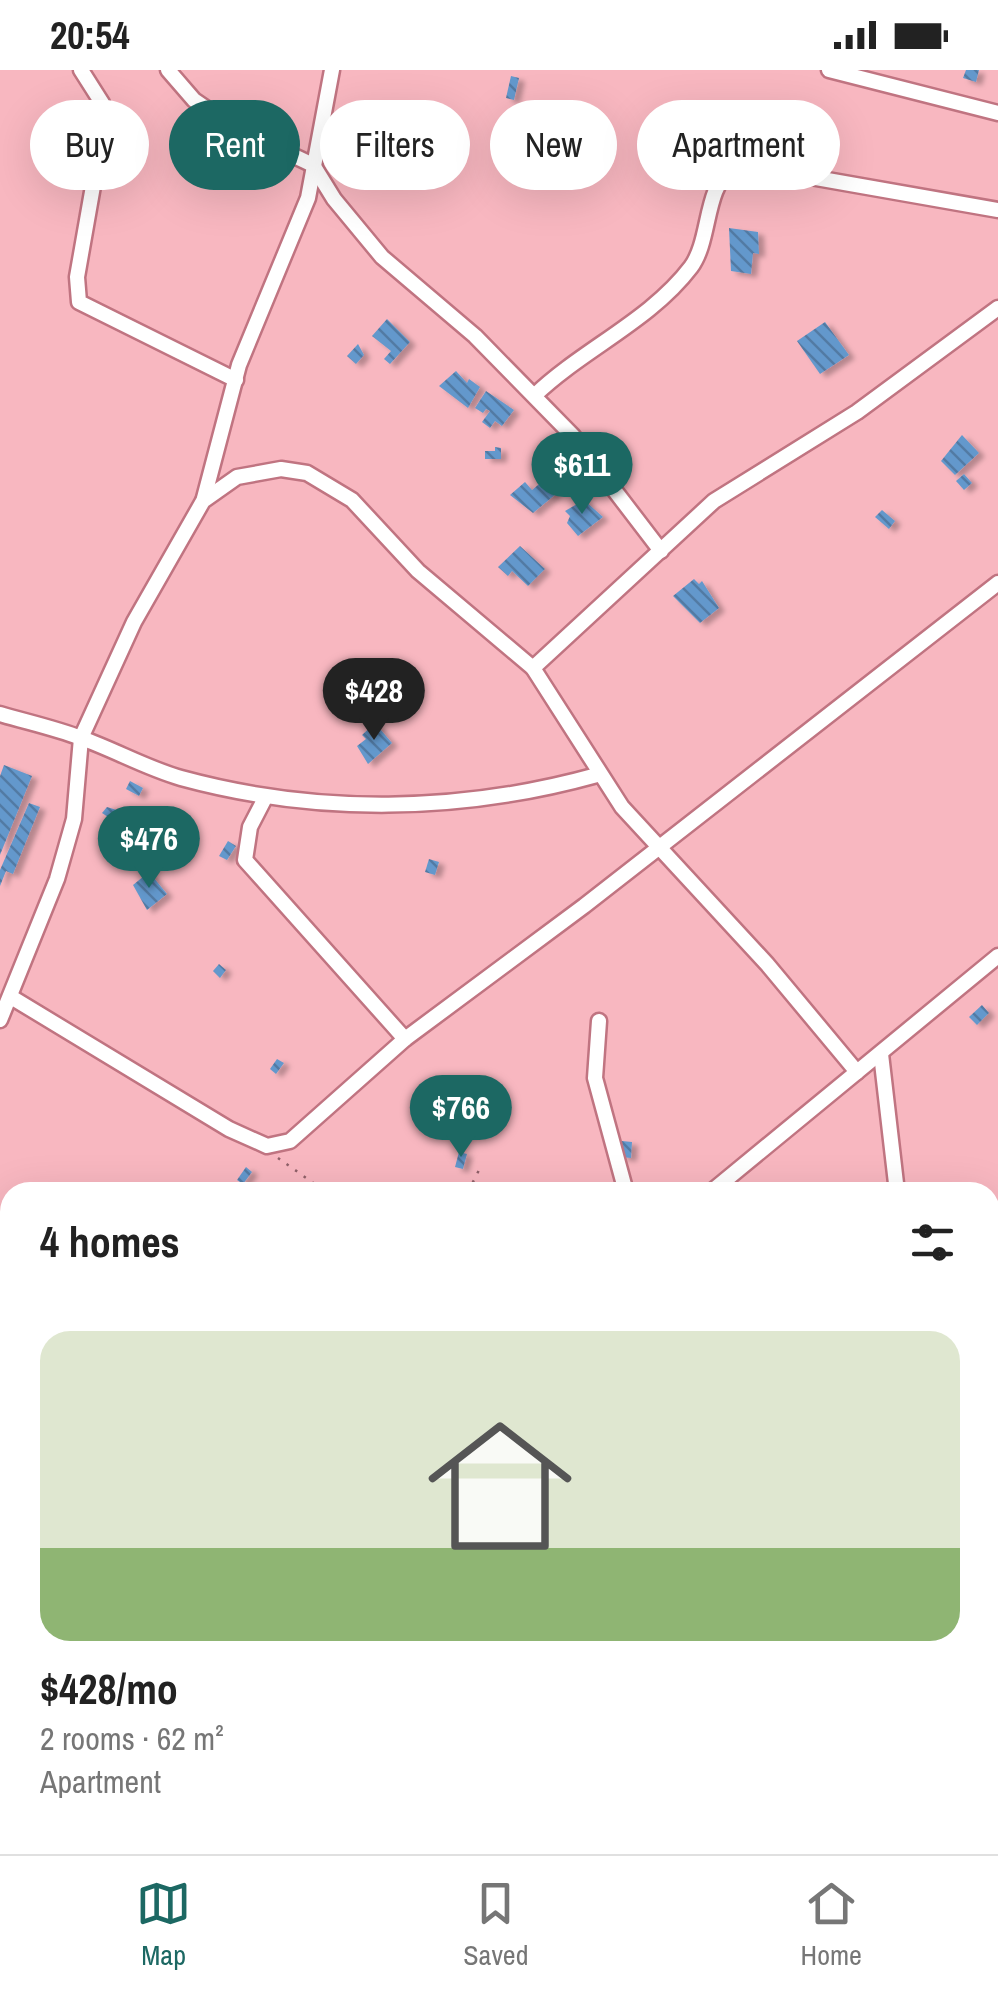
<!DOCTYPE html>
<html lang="en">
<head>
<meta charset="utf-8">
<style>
	:root { --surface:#fff; --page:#f2f2f2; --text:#222; --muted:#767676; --line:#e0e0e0; --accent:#1c6863 }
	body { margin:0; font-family:"Archivo Narrow",sans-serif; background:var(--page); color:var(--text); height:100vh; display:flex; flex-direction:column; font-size:38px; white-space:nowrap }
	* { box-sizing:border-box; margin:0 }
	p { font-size:32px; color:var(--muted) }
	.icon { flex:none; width:55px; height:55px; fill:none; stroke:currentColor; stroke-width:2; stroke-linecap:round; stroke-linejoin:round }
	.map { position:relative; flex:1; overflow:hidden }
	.drawer { position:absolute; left:0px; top:1112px; width:1000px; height:672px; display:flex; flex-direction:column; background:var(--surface); border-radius:30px 30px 0 0; box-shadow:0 10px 40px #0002 }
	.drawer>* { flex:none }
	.banner { position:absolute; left:30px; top:30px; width:940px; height:90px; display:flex; gap:20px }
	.price { position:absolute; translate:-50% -85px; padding:0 22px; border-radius:35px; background:var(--accent); color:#fff; font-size:32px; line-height:65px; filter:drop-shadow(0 2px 5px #0008) }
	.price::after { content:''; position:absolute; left:50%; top:60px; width:30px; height:22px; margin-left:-15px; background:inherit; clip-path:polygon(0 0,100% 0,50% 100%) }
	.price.selected { background:#222; color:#fff }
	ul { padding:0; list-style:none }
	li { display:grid; align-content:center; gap:20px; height:530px; padding:0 40px }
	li+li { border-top:2px solid var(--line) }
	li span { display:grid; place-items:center; height:310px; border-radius:30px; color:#555 }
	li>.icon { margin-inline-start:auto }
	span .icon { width:180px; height:180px; fill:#fffc; stroke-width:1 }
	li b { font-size:42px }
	h2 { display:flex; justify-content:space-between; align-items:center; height:120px; padding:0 40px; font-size:42px }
	.pill { padding:0 35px; border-radius:45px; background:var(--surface); box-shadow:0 10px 40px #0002; font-size:35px; line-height:90px }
	.pill.selected { background:var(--accent); color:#fff }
	.status { display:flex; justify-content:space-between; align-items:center; height:70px; padding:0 50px; background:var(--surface); direction:ltr }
	.status svg { height:28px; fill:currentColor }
	.dock { display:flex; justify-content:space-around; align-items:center; height:140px; border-top:2px solid var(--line); background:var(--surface); font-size:28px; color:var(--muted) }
	.dock a { display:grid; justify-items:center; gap:5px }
	.dock .selected { color:var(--accent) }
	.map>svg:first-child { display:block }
	.building { fill:url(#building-back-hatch); filter:url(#shadow) }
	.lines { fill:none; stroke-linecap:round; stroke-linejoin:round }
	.street-casing { stroke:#c07481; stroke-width:19 }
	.path { stroke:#8f6068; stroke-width:2.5; stroke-dasharray:2.5 8; stroke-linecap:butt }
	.street { stroke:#fff; stroke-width:14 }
</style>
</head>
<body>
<div class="status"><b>20:54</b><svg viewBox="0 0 49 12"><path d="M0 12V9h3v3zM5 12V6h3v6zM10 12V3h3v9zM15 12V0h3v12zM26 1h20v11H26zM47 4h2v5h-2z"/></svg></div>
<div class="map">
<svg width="998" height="1784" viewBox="0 0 998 1784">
	<defs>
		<pattern id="building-back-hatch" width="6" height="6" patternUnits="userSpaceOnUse" patternTransform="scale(2.5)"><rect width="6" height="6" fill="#6398cc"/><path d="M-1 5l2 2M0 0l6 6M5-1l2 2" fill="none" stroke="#517aa4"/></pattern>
		<filter id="shadow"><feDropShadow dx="6" dy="3.5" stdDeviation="2.5" flood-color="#0004"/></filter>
	</defs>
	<rect width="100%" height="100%" fill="#f8b7c0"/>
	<g class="building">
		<polygon points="966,0 979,0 976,12 963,8"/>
		<polygon points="511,6 519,8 514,30 506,28"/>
		<polygon points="517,37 526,38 523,50 514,48"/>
		<polygon points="729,158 758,162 759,184 753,183 751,204 731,201"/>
		<polygon points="387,249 410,272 390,294 384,289 391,281 372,266"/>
		<polygon points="825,252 849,285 820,304 797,271"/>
		<polygon points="358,274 364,285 356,294 347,286"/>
		<polygon points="456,301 467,313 469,309 480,317 468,338 439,316"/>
		<polygon points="486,321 514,340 502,356 495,351 490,358 482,352 490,341 486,339 483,343 475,338"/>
		<polygon points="962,365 979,383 955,405 941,391"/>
		<polygon points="495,377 501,378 501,389 485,389 485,381 495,381"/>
		<polygon points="964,404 972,413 964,420 956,411"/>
		<polygon points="544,410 556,424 533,443 510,425 525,412 532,420"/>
		<polygon points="584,430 603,447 578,466 567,453 570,446 565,441"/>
		<polygon points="882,440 895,451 889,459 875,447"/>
		<polygon points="520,476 545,499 528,516 512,501 508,506 498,497"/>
		<polygon points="694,509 699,514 702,511 719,538 700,553 673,526"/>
		<polygon points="375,653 392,673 368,694 357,676 366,669 362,665"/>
		<polygon points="4,695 32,706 0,785 0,706"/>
		<polygon points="130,711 143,718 139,726 126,719"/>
		<polygon points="29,733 40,737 13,804 6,801 0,816 0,800"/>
		<polygon points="107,737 123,742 117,753 102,743"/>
		<polygon points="228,771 236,776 227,790 219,786"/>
		<polygon points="429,789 439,792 435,805 425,802"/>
		<polygon points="149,802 167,824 147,840 133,815"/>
		<polygon points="219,894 226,900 220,908 213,901"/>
		<polygon points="982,935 989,943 977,955 969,947"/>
		<polygon points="277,989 284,993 276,1004 270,999"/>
		<polygon points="622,1071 632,1072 631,1088 621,1087"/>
		<polygon points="459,1082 467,1084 463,1099 455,1097"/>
		<polygon points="246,1097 252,1102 243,1114 237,1110"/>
		<polygon points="6,1176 10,1181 10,1211 6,1214 0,1207 0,1181"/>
		<polygon points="4,1613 10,1614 10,1628 1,1627"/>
	</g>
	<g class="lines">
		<g class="street-casing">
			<g id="street">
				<polyline points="81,0 102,33 105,48 77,207 79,232 236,310"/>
				<polyline points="168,0 194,30 235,58 313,95 334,129 382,187 475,266 573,366 661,481"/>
				<polyline points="829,0 998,43"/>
				<path d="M535,325C583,279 650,251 691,197C711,170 704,118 732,99L799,105L998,140"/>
				<polyline points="204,428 239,295 308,128 332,0"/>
				<polyline points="533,598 714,431 857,342 998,238"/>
				<path d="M0,644C27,652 55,658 81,668C115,680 146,698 181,708C317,745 460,743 597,705"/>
				<polyline points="265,728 250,757 245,790 405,969"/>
				<polyline points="11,927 229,1059 267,1076 290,1071 405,969 584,836 998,513"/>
				<polyline points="0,950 57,809 74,749 81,668 134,552 203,431 237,407 281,399 307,403 352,430 418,501 533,598 622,737 767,894 857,1002"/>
				<polyline points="599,951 595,1008 626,1122"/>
				<polyline points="881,984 897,1122"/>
				<polyline points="711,1122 998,886"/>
				<polyline points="0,1230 10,1237"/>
				<polyline points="990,1444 998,1448"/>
				<polyline points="990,1534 998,1538"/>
				<polyline points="990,1630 998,1615"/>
				<polyline points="603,1775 617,1782 637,1775"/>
				<polyline points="745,1775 762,1784"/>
				<polyline points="84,1784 88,1775"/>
				<polyline points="838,1784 846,1775"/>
				<polyline points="894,1784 895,1775"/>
			</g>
		</g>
		<g class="path">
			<polyline points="278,1088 326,1122"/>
			<polyline points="468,1122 480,1098"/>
			<polyline points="990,1663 998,1661"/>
		</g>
		<use href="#street" class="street"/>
	</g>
</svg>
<b class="price" style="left:582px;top:447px">$611</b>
<b class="price selected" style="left:374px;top:673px">$428</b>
<b class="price" style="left:149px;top:821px">$476</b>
<b class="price" style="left:461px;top:1090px">$766</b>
<div class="banner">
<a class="pill">Buy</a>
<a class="pill selected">Rent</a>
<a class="pill">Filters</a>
<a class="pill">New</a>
<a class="pill">Apartment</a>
</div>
<section class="drawer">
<h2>4 homes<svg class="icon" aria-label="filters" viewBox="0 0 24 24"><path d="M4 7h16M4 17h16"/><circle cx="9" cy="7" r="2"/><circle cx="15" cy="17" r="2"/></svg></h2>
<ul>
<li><span style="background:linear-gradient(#dfe7d0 70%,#8fb573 0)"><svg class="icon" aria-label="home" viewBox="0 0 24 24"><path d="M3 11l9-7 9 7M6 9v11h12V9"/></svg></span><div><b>$428/mo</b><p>2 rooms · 62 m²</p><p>Apartment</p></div></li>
</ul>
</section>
</div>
<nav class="dock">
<a class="selected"><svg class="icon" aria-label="map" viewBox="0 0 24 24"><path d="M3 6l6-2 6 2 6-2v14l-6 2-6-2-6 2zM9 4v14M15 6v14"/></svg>Map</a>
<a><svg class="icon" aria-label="saved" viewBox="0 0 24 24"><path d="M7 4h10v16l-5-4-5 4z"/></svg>Saved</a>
<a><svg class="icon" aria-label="home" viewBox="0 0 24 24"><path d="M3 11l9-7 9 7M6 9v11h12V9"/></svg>Home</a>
</nav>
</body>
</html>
